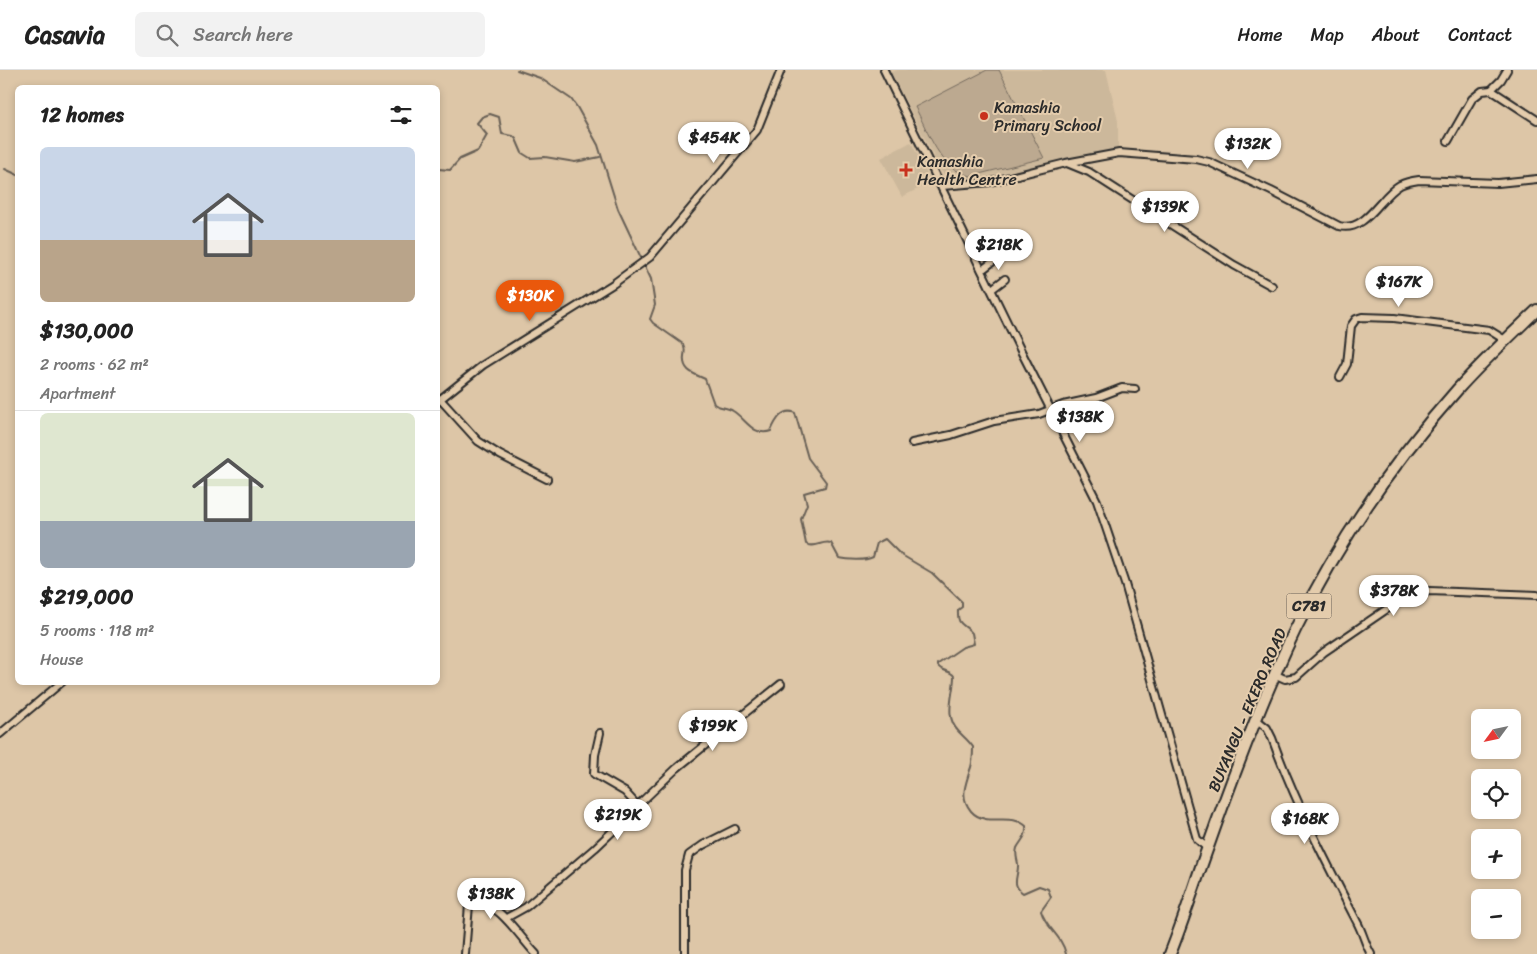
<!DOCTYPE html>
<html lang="en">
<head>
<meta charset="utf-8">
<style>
	:root { --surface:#fff; --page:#f2f2f2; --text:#222; --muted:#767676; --line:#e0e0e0; --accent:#ea580c }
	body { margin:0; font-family:Sriracha,sans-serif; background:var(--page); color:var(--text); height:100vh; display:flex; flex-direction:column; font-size:19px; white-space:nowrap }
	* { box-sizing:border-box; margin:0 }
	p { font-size:16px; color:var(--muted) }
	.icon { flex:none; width:28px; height:28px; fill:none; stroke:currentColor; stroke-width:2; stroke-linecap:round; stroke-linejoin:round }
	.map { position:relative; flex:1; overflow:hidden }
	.sheet { position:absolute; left:15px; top:15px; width:425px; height:600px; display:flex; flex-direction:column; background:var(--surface); border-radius:8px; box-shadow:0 2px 8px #0003 }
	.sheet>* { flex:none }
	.needle { width:32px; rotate:237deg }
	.fabs { position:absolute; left:1471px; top:639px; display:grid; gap:10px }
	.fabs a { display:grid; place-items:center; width:50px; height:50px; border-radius:8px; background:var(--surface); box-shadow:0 2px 8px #0003; font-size:25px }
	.price { position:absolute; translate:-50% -42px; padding:0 11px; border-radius:18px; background:#fff; color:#222; font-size:16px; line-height:32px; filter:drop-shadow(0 1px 2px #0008) }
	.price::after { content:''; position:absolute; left:50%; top:30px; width:15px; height:11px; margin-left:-8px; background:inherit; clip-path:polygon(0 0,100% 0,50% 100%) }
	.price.active { background:var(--accent); color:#fff }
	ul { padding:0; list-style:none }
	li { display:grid; align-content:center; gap:10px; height:265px; padding:0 25px }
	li+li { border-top:1px solid var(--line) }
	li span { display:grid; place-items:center; height:155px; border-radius:8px; color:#555 }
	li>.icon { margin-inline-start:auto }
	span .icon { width:90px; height:90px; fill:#fffc; stroke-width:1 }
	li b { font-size:21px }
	h2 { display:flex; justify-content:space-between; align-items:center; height:60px; padding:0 25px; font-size:21px }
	header { display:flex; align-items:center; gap:30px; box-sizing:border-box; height:70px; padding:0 25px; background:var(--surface); border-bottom:1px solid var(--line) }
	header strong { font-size:24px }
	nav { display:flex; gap:28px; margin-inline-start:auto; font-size:18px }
	.search { width:350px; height:45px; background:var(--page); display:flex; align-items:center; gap:12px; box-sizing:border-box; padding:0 18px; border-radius:8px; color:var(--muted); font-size:19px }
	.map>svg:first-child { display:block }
	.built { fill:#ccb89b }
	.green { fill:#bca990; stroke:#746a5e }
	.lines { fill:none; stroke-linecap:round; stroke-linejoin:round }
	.stream { stroke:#686056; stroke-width:2 }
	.street-casing { stroke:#2b2b2b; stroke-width:10 }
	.primary-casing { stroke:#2b2b2b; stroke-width:14 }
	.street { stroke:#e4ccac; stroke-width:6 }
	.primary { stroke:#e4ccac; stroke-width:10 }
	.poi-dot { fill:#c8321e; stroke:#e4ccac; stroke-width:2 }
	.labels { text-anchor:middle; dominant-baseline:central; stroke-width:4; stroke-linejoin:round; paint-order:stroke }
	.shield { fill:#e4ccac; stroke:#625b52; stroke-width:1 }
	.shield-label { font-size:15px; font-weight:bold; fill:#2b2b2b }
	.poi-label { font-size:16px; fill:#2b2b2b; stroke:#e4ccac; text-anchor:start }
	.street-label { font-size:16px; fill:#2b2b2b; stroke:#e4ccac }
</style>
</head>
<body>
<header>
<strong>Casavia</strong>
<div class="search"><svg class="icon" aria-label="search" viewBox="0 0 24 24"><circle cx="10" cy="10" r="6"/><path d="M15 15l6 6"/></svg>Search here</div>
<nav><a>Home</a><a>Map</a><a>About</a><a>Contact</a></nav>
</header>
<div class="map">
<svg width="1537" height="884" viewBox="0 0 1537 884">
	<rect width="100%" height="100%" fill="#ddc6a7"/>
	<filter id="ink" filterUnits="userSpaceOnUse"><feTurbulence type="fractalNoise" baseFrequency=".02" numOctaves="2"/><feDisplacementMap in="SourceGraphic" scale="10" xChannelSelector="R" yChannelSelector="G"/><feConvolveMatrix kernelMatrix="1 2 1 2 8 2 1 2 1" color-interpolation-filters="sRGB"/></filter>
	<g filter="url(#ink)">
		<g class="built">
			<polygon points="898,0 1106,0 1118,51 1118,79 988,106 965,110 948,108 941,101 891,2"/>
			<polygon points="911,72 931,112 902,127 881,88"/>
		</g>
		<path class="green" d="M987,0H999L1044,88L971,106C940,101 928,61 915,37Z"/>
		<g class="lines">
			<g class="stream">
				<path d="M517,0L540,8L571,29L577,37L598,75L618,139L651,209L655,235L650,249L653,253L683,274C685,279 685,280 684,286C682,301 694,304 705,309L714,334C719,338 727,337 733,341C746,349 753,367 771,361C775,352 782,337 795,343L808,388L826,412L825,417L804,423L807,434L801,449L806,474C815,479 822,470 831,473L839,488C848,490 865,491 873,487L877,473L885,469L900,484L932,503L962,532V537L958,540C957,557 964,553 972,563L974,574L963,577L938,594V596C942,602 950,600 954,606C954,625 943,646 959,662C964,667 969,671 973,677C973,685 973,693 970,700C966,714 959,727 971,741C986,758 1011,742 1026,756C1027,767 1021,770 1017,778C1015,785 1017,788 1018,794C1019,806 1010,814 1023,823L1039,816L1048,819L1051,827L1041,841C1046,858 1062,866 1066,884"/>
				<polyline points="5,99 18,105"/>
				<polyline points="438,99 450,100 460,89 478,81 487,65 477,53 482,47 490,44 499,47 502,64 513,66 516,69 522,83 530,88 545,87 575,92 600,87"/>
			</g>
			<g class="street-casing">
				<g id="street">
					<polyline points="884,0 1022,283 1097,431 1125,514 1197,769 1207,778"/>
					<polyline points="1491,20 1501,10 1507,0"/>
					<polyline points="1448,71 1472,29 1482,21 1491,20 1537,50"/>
					<polyline points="1067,93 1089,102 1234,195 1272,216"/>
					<path d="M942,116L990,112L1066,93L1119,83L1196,89L1209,92L1271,121L1339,156C1366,163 1380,126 1400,115C1406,112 1412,111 1419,110L1498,113L1537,109"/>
					<polyline points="982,200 1000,186 1009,184"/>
					<polyline points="992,219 1005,209"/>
					<polyline points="1340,307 1347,294 1351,256 1356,249 1362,247 1394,248 1489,260 1505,270"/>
					<polyline points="440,329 478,371 500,385 547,409"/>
					<polyline points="438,331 483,295 613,214 650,187 757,60 781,0"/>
					<polyline points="912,373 951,365 994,351 1039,344 1063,335 1096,328 1122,318 1135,319"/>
					<polyline points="1276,605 1285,609 1296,607 1324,582 1384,541 1413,523 1429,521 1537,525"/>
					<path d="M1257,650L1267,658L1272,668C1295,732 1326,792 1357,852C1363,863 1365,874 1371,884"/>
					<polyline points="0,664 62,612"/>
					<polyline points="635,738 677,698 781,614"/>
					<polyline points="508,847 526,837 595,778 634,741 635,733 625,722 594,704 595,685 600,663"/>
					<path d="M465,884L469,835L474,829C500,834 519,866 536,884"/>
					<polyline points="685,884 685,800 689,785 703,775 735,759"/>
				</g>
			</g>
			<g class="primary-casing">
				<path id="primary" d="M1170,884C1184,849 1195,813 1208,777C1233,706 1262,629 1295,560C1337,474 1393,392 1457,320C1482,292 1510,266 1537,240"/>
			</g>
			<use href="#street" class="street"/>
			<use href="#primary" class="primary"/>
		</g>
	</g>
	<g class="poi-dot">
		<circle cx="984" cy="46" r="5"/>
		<path d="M903.5 92.5h5v5h5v5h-5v5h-5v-5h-5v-5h5z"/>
	</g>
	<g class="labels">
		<rect class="shield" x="1286.5" y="523.5" width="45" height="25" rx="4"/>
		<g class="shield-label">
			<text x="1309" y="536">C781</text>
		</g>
		<g class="poi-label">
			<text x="994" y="37">Kamashia<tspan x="994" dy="18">Primary School</tspan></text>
			<text x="917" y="91">Kamashia<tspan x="917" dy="18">Health Centre</tspan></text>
		</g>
		<g class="street-label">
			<text transform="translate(1247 640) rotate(-67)">BUYANGU - EKERO ROAD</text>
		</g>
	</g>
</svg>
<div class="fabs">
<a><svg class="needle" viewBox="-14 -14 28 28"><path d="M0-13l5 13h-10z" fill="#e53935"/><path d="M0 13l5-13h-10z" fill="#767676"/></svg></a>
<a><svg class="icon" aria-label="locate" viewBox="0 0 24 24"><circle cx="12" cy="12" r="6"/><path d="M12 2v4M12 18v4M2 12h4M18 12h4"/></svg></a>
<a>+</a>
<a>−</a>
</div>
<b class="price" style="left:714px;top:94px">$454K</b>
<b class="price" style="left:1248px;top:100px">$132K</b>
<b class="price" style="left:1165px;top:163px">$139K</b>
<b class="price" style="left:999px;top:201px">$218K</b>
<b class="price" style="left:1399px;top:238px">$167K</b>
<b class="price active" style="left:530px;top:252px">$130K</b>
<b class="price" style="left:1080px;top:373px">$138K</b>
<b class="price" style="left:1394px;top:547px">$378K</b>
<b class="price" style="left:713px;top:682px">$199K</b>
<b class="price" style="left:618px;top:771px">$219K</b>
<b class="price" style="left:1305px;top:775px">$168K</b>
<b class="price" style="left:491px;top:850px">$138K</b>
<section class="sheet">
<h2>12 homes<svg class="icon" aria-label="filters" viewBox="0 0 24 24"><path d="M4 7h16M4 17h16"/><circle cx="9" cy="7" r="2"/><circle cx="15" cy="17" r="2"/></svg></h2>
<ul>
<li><span style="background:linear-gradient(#c9d6e8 60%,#b9a48a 0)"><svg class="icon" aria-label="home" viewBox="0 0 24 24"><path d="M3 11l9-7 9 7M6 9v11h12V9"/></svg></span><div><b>$130,000</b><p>2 rooms · 62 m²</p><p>Apartment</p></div></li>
<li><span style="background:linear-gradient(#dfe7d0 70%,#9aa5b1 0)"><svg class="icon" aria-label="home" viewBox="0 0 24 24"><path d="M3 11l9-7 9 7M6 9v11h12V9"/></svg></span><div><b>$219,000</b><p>5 rooms · 118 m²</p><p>House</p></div></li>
</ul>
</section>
</div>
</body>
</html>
